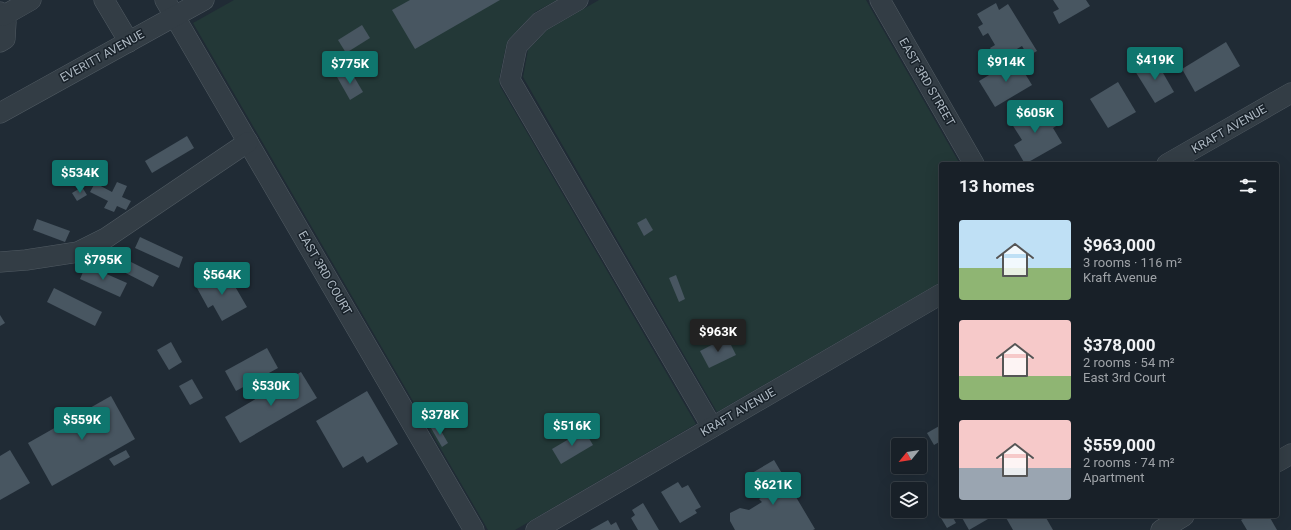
<!DOCTYPE html>
<html lang="en">
<head>
<meta charset="utf-8">
<style>
	:root { --surface:#182028; --page:#212830; --text:#f1f3f6; --muted:#9fa3a8; --line:#363e45; --accent:#0f766e }
	body { margin:0; font-family:Roboto,sans-serif; background:var(--page); color:var(--text); height:100vh; display:flex; flex-direction:column; font-size:15px; white-space:nowrap }
	* { box-sizing:border-box; margin:0 }
	p { font-size:13px; color:var(--muted) }
	.icon { flex:none; width:22px; height:22px; fill:none; stroke:currentColor; stroke-width:2; stroke-linecap:round; stroke-linejoin:round }
	.map { position:relative; flex:1; overflow:hidden }
	.panel { position:absolute; left:939px; top:162px; width:340px; height:356px; display:flex; flex-direction:column; background:var(--surface); border-radius:4px; box-shadow:0 4px 16px #0002,0 0 0 1px var(--line) }
	.panel>* { flex:none }
	.needle { width:26px; rotate:240deg }
	.buttons { position:absolute; left:891px; top:438px; display:grid; gap:8px }
	.buttons a { display:grid; place-items:center; width:36px; height:36px; border-radius:4px; background:var(--surface); box-shadow:0 4px 16px #0002,0 0 0 1px var(--line); font-size:20px }
	.price { position:absolute; translate:-50% -34px; padding:0 9px; border-radius:4px; background:var(--accent); color:#fff; font-size:13px; line-height:26px; filter:drop-shadow(0 1px 2px #0008) }
	.price::after { content:''; position:absolute; left:50%; top:24px; width:12px; height:9px; margin-left:-6px; background:inherit; clip-path:polygon(0 0,100% 0,50% 100%) }
	.price.selected { background:#222; color:#fff }
	ul { padding:0; list-style:none }
	li { display:flex; align-items:center; gap:12px; height:100px; padding:0 20px }
	li span { display:grid; place-items:center; flex:none; width:112px; height:80px; border-radius:4px; color:#555 }
	li>.icon { margin-inline-start:auto }
	span .icon { width:48px; height:48px; fill:#fffc; stroke-width:1 }
	li b { font-size:17px }
	h2 { display:flex; justify-content:space-between; align-items:center; height:48px; padding:0 20px; font-size:17px }
	.map>svg:first-child { display:block }
	.green { fill:#233837 }
	.building { fill:#485661 }
	.lines { fill:none; stroke-linecap:round; stroke-linejoin:round }
	.minor-casing { stroke:#515b63; stroke-width:21 }
	.minor { stroke:#333d45; stroke-width:20 }
	.labels { text-anchor:middle; dominant-baseline:central; stroke-width:3; stroke-linejoin:round; paint-order:stroke }
	.street-label { font-size:12px; fill:#adb8c2; stroke:#19222a }
</style>
</head>
<body>
<div class="map">
<svg width="1291" height="530" viewBox="0 0 1291 530">
	<rect width="100%" height="100%" fill="#202b35"/>
	<g class="green">
		<polygon points="234,0 557,0 535,12 508,40 506,46 499,79 500,86 696,424 515,530 488,530 193,23"/>
		<polygon points="599,0 866,0 960,164 941,164 941,282 717,412 523,77 528,50 547,30"/>
	</g>
	<g class="building">
		<polygon points="410,0 500,0 415,49 392,10"/>
		<polygon points="1053,0 1086,0 1090,6 1059,24 1053,12 1059,9"/>
		<polygon points="996,3 999,10 1008,4 1037,51 1028,56 1022,46 998,60 990,48 995,45 988,33 983,36 978,27 983,24 977,14"/>
		<polygon points="362,25 370,38 346,53 338,40"/>
		<polygon points="1226,42 1240,66 1195,92 1182,69"/>
		<polygon points="1016,59 1032,85 995,107 979,81"/>
		<polygon points="1155,59 1174,92 1155,103 1135,71"/>
		<polygon points="350,70 363,92 350,100 337,77"/>
		<polygon points="1118,82 1136,112 1108,128 1090,99"/>
		<polygon points="1038,104 1048,120 1056,115 1061,123 1053,128 1062,143 1025,164 1014,145 1022,140 1010,121"/>
		<polygon points="187,136 194,148 152,173 145,161"/>
		<polygon points="117,182 127,186 122,197 131,201 126,210 117,206 114,212 104,208 108,201 90,192 95,183 112,192"/>
		<polygon points="82,187 87,195 77,201 72,193"/>
		<polygon points="646,218 653,230 644,236 637,223"/>
		<polygon points="37,219 70,231 65,242 33,230"/>
		<polygon points="140,237 183,257 179,268 135,248"/>
		<polygon points="117,255 159,276 153,287 112,266"/>
		<polygon points="86,265 127,283 120,297 80,279"/>
		<polygon points="226,271 247,307 222,321 213,305 208,308 197,288"/>
		<polygon points="676,275 685,299 679,302 669,278"/>
		<polygon points="54,288 102,312 95,326 47,302"/>
		<polygon points="0,315 5,323 0,326"/>
		<polygon points="727,337 736,355 709,368 700,351"/>
		<polygon points="171,342 182,362 169,370 157,350"/>
		<polygon points="267,348 278,368 236,391 225,371"/>
		<polygon points="301,372 317,398 240,443 225,417"/>
		<polygon points="192,379 203,398 190,405 179,386"/>
		<polygon points="367,391 398,444 367,463 363,456 343,468 316,421"/>
		<polygon points="111,396 135,439 52,486 28,443"/>
		<polygon points="437,424 448,443 442,447 431,428"/>
		<polygon points="941,425 941,441 934,445 927,433"/>
		<polygon points="584,430 593,445 561,464 552,449"/>
		<polygon points="10,450 30,483 0,500 0,456"/>
		<polygon points="126,450 130,457 114,466 109,459"/>
		<polygon points="774,460 815,529 813,530 735,530 730,521 730,513 740,508 749,510 762,502 759,499 765,495 752,473"/>
		<polygon points="678,482 682,488 688,485 701,507 695,510 697,513 680,523 661,492"/>
		<polygon points="643,503 646,508 659,530 638,530 631,518 635,515 632,510"/>
		<polygon points="943,516 952,516 956,523 947,528 941,518"/>
		<polygon points="961,516 986,516 988,519 969,530"/>
		<polygon points="1005,516 1045,516 1053,530 1013,530"/>
		<polygon points="1248,516 1269,516 1277,530 1247,530 1241,520"/>
		<polygon points="608,520 611,525 616,522 620,530 590,530"/>
	</g>
	<g class="lines">
		<g class="minor-casing">
			<g id="minor">
				<polyline points="104,0 129,42"/>
				<polyline points="165,0 474,530"/>
				<polyline points="578,0 540,22 517,46 510,80 712,427"/>
				<polyline points="880,0 974,164"/>
				<polyline points="0,12 6,22 5,39 0,42"/>
				<polyline points="3,16 31,0"/>
				<polyline points="0,113 204,0"/>
				<polyline points="1167,164 1291,93"/>
				<polyline points="0,262 26,260 78,252 106,238 248,142"/>
				<polyline points="1277,462 1291,454"/>
				<polyline points="536,530 941,294"/>
				<polyline points="1161,530 1184,516"/>
			</g>
		</g>
		<use href="#minor" class="minor"/>
	</g>
	<g class="labels">
		<g class="street-label">
			<text transform="translate(102 56) rotate(-29)">EVERITT AVENUE</text>
			<text transform="translate(927 82) rotate(60)">EAST 3RD STREET</text>
			<text transform="translate(1229 129) rotate(-30)">KRAFT AVENUE</text>
			<text transform="translate(325 273) rotate(60)">EAST 3RD COURT</text>
			<text transform="translate(738 412) rotate(-30)">KRAFT AVENUE</text>
		</g>
	</g>
</svg>
<div class="buttons">
<a><svg class="needle" viewBox="-14 -14 28 28"><path d="M0-13l5 13h-10z" fill="#e53935"/><path d="M0 13l5-13h-10z" fill="#9fa3a8"/></svg></a>
<a><svg class="icon" aria-label="layers" viewBox="0 0 24 24"><path d="M12 4l9 5-9 5-9-5zM3 14l9 5 9-5"/></svg></a>
</div>
<b class="price" style="left:1155px;top:81px">$419K</b>
<b class="price" style="left:1006px;top:83px">$914K</b>
<b class="price" style="left:350px;top:85px">$775K</b>
<b class="price" style="left:1035px;top:134px">$605K</b>
<b class="price" style="left:80px;top:194px">$534K</b>
<b class="price" style="left:103px;top:281px">$795K</b>
<b class="price" style="left:222px;top:296px">$564K</b>
<b class="price selected" style="left:718px;top:353px">$963K</b>
<b class="price" style="left:271px;top:407px">$530K</b>
<b class="price" style="left:440px;top:436px">$378K</b>
<b class="price" style="left:82px;top:441px">$559K</b>
<b class="price" style="left:572px;top:447px">$516K</b>
<b class="price" style="left:773px;top:506px">$621K</b>
<section class="panel">
<h2>13 homes<svg class="icon" aria-label="filters" viewBox="0 0 24 24"><path d="M4 7h16M4 17h16"/><circle cx="9" cy="7" r="2"/><circle cx="15" cy="17" r="2"/></svg></h2>
<ul>
<li><span style="background:linear-gradient(#bfe0f5 60%,#8fb573 0)"><svg class="icon" aria-label="home" viewBox="0 0 24 24"><path d="M3 11l9-7 9 7M6 9v11h12V9"/></svg></span><div><b>$963,000</b><p>3 rooms · 116 m²</p><p>Kraft Avenue</p></div></li>
<li><span style="background:linear-gradient(#f6c9c9 70%,#8fb573 0)"><svg class="icon" aria-label="home" viewBox="0 0 24 24"><path d="M3 11l9-7 9 7M6 9v11h12V9"/></svg></span><div><b>$378,000</b><p>2 rooms · 54 m²</p><p>East 3rd Court</p></div></li>
<li><span style="background:linear-gradient(#f6c9c9 60%,#9aa5b1 0)"><svg class="icon" aria-label="home" viewBox="0 0 24 24"><path d="M3 11l9-7 9 7M6 9v11h12V9"/></svg></span><div><b>$559,000</b><p>2 rooms · 74 m²</p><p>Apartment</p></div></li>
</ul>
</section>
</div>
</body>
</html>
